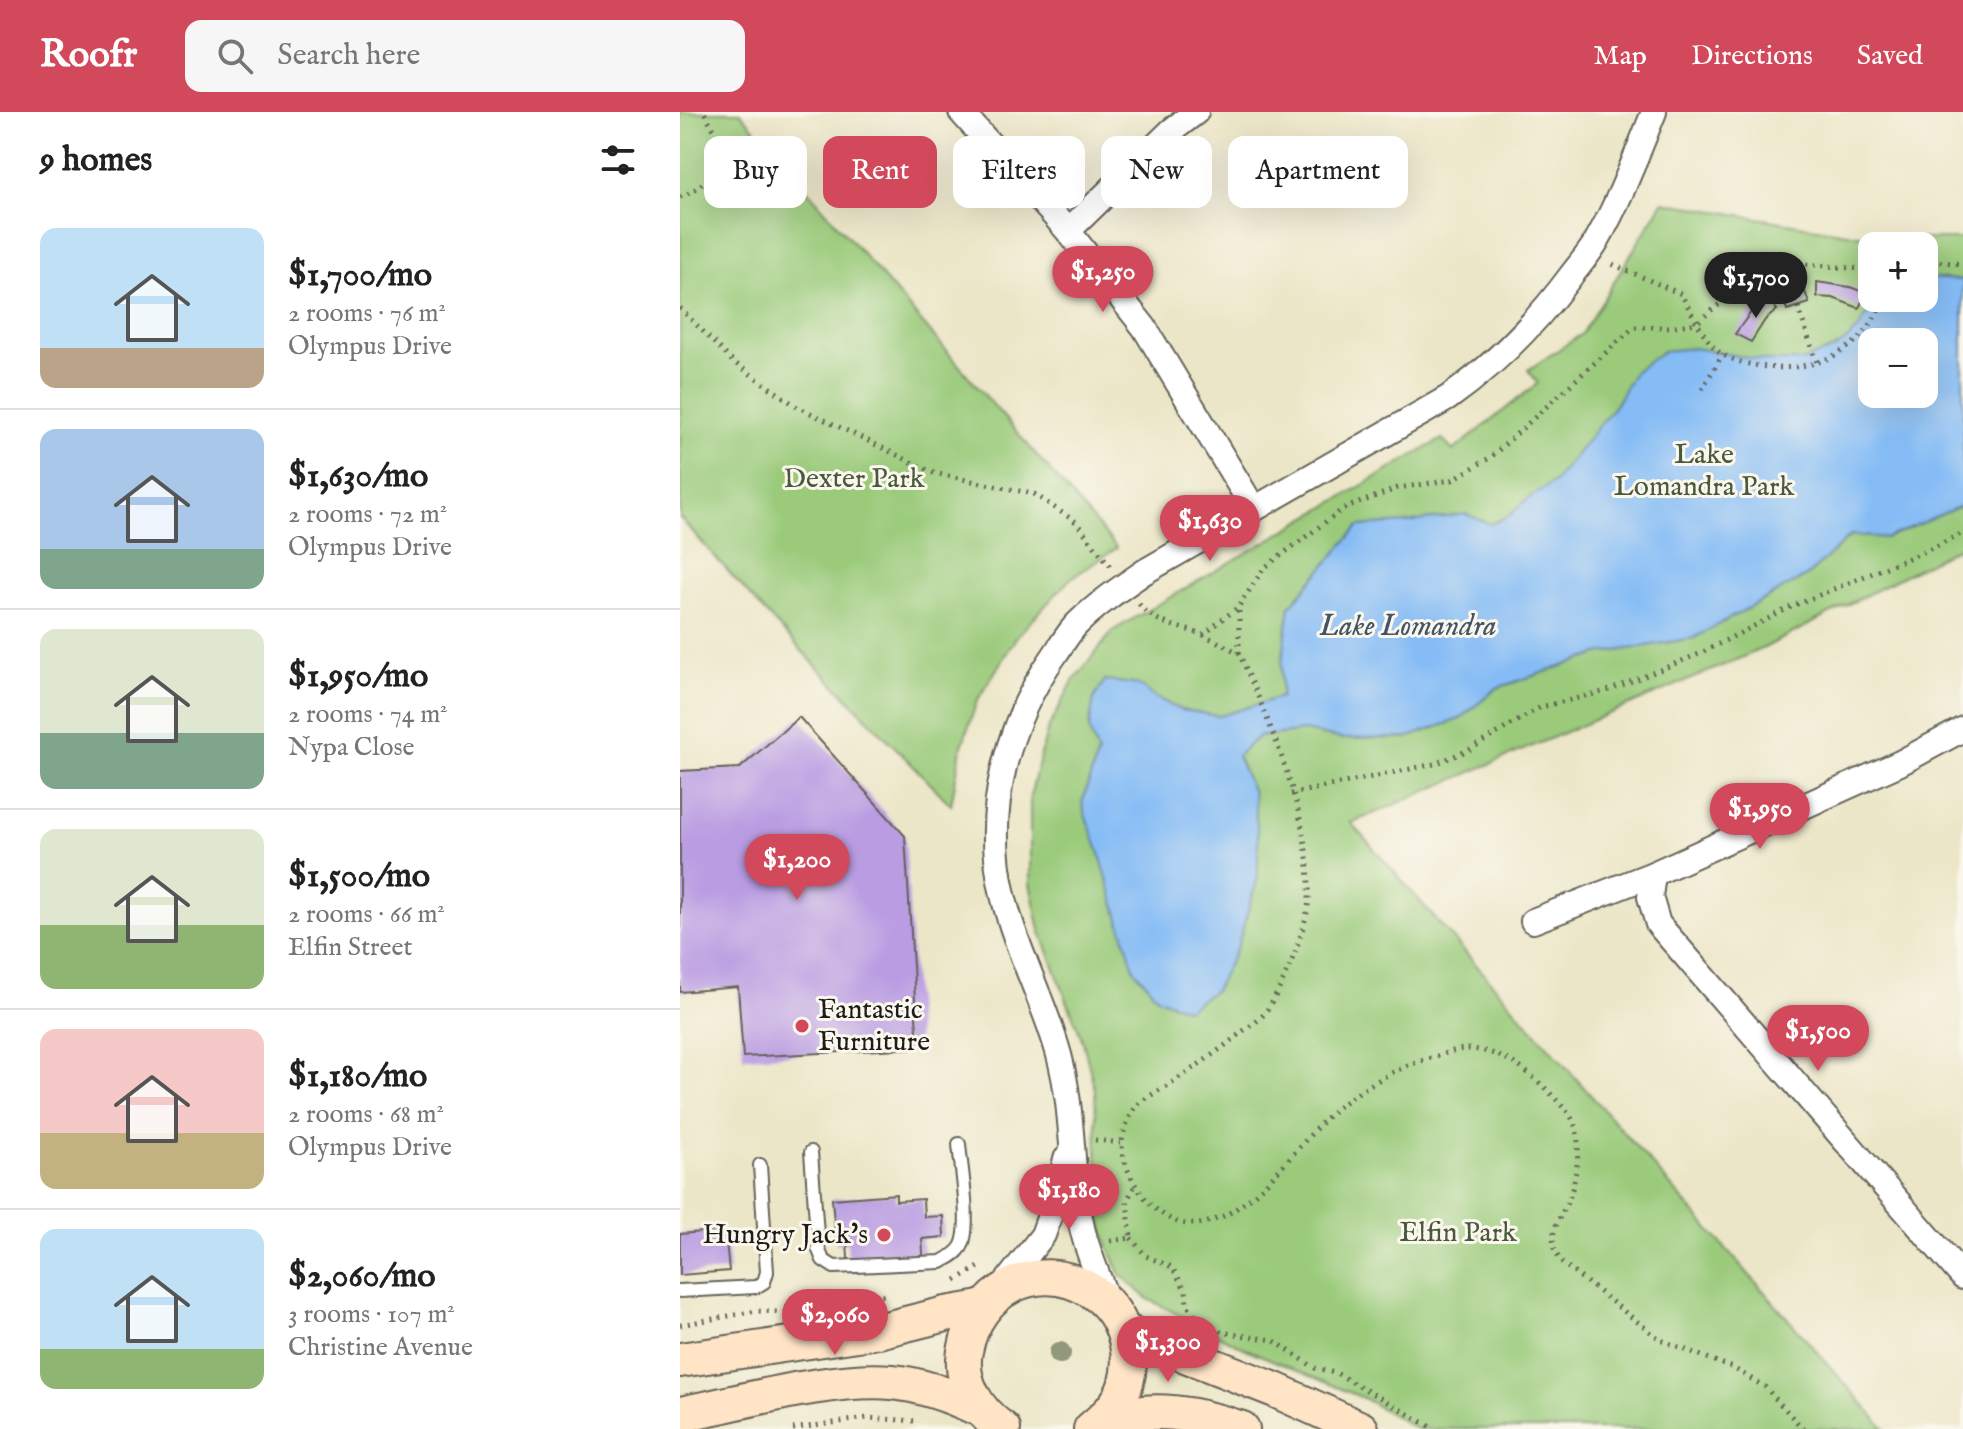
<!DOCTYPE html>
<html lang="en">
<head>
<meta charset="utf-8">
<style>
	:root { --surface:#fff; --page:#f6f6f6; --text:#222; --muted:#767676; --line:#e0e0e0; --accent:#d1495b }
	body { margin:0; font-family:"IM FELL English",serif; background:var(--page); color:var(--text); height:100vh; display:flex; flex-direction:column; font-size:30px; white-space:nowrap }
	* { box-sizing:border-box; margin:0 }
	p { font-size:26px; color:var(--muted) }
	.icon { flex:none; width:44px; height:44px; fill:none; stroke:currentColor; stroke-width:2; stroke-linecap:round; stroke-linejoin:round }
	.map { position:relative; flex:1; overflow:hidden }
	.panel { display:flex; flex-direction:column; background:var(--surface); width:680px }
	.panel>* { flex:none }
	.top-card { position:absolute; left:24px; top:24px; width:760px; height:72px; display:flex; gap:16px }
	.buttons { position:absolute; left:1178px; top:120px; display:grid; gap:16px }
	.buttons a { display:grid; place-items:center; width:80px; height:80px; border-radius:16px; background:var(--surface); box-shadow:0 8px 32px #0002; font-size:40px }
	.price { position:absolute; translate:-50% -68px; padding:0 18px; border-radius:28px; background:var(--accent); color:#fff; font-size:26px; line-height:52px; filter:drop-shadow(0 2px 4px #0008) }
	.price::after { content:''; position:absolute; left:50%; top:48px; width:24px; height:18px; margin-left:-12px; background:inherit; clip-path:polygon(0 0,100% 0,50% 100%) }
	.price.current { background:#222; color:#fff }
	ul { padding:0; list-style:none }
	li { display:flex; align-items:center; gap:24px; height:200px; padding:0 40px }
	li+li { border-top:2px solid var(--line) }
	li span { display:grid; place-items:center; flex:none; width:224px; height:160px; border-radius:16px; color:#555 }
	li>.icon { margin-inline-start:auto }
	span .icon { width:96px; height:96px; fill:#fffc; stroke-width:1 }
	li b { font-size:34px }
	h2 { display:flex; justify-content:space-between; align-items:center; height:96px; padding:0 40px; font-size:34px }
	.chip { padding:0 28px; border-radius:16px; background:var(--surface); box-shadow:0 8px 32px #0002; font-size:28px; line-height:72px }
	.chip.current { background:var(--accent); color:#fff }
	header { display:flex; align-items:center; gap:48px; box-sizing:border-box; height:112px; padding:0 40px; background:var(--accent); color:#fff }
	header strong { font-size:38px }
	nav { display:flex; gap:44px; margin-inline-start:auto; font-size:28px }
	.search { width:560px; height:72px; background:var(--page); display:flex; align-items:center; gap:20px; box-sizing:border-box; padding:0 28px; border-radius:16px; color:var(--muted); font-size:30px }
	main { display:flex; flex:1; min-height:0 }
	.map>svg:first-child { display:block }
	.green { fill:#9aca7a; stroke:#5b734b; stroke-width:2; fill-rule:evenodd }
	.water { fill:#85bcf5; stroke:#506c88; stroke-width:2; fill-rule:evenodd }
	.building { fill:#b99ce2 }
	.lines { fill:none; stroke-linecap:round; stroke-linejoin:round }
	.service-casing { stroke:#656358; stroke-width:16 }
	.minor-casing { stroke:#656358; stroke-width:28 }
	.secondary-casing { stroke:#656358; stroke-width:38 }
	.path { stroke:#656358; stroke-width:5; stroke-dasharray:2 6; stroke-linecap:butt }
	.service { stroke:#fff; stroke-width:12 }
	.minor { stroke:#fff; stroke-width:24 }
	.secondary { stroke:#ffe4c6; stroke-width:34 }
	.tree { fill:#92987c }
	.poi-dot { fill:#d1495b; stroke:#fbf7ec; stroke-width:3 }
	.labels { text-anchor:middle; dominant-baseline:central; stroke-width:6; stroke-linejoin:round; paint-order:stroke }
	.park-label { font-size:28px; fill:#48593d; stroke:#fbf7ec }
	.poi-label { font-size:28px; fill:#1c1c1c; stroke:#fbf7ec; text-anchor:start }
	.water-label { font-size:30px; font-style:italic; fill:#415468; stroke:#fbf7ec }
</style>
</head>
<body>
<header>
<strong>Roofr</strong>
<div class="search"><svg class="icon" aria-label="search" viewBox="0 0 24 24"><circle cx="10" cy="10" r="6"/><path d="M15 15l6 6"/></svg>Search here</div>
<nav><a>Map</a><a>Directions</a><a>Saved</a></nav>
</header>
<main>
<section class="panel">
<h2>9 homes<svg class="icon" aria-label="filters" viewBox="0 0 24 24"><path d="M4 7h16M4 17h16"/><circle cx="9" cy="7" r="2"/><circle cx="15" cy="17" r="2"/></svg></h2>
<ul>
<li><span style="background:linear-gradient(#bfe0f5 75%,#b9a48a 0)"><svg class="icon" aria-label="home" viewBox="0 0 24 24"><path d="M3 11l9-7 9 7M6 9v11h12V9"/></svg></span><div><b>$1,700/mo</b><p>2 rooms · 76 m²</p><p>Olympus Drive</p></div></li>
<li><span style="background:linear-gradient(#a9c7e8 75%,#7fa58c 0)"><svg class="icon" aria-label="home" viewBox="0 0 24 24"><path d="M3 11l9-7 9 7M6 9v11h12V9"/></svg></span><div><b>$1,630/mo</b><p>2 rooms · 72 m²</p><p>Olympus Drive</p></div></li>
<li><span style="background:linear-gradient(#dfe7d0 65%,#7fa58c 0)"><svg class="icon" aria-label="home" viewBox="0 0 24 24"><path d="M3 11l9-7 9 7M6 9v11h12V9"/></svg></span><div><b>$1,950/mo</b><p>2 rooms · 74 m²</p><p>Nypa Close</p></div></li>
<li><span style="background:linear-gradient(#dfe7d0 60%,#8fb573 0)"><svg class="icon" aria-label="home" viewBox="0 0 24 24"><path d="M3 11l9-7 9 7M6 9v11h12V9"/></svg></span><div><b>$1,500/mo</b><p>2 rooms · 66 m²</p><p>Elfin Street</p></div></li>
<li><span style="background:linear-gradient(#f6c9c9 65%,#c2b280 0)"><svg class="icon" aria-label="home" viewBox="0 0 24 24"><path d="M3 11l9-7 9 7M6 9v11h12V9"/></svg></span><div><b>$1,180/mo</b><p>2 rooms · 68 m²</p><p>Olympus Drive</p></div></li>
<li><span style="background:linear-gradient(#bfe0f5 75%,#8fb573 0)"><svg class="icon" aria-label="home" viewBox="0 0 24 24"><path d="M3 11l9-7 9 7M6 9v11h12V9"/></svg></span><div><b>$2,060/mo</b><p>3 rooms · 107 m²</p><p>Christine Avenue</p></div></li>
</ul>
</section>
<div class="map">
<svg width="1283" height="1317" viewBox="0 0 1283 1317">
	<rect width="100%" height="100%" fill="#fbf7ec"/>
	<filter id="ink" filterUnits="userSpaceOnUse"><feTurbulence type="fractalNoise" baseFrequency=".0125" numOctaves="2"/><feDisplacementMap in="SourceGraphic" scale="16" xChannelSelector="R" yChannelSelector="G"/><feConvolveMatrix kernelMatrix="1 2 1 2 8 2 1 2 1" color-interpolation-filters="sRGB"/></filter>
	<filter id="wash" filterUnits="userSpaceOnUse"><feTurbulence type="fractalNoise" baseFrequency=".006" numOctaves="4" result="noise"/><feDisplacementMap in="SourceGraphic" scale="32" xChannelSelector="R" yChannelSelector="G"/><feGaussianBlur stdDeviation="1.8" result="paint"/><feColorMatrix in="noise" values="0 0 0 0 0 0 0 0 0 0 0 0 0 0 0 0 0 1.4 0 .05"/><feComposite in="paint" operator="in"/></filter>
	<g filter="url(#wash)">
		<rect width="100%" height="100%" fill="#ece6c8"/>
		<g class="green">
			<polygon points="0,0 60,0 437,436 390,467 337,524 297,589 281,637 271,693 92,508 0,406"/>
			<path d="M983,90L1202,127H1283V433L1084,536L671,711L1205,1317H737L683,1286L566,1237L468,1187L441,1163L429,1137L419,1102L415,978L403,930L360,818L350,772V684L367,619L393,569L434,518L762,327L773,339L858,271L848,258L902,222ZM1192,134H1244V186H1192ZM1192,230H1244V282H1192Z"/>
		</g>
		<path class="water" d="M1244,166L1283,168V393L1207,426L1171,423L1127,464L1014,526L919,542L817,576L780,607L726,626L662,627L624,619L578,625L557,644L573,680L578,723V765L557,836L535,878L507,897L478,886L454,857L418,736L405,703L402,691L418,641L409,616L414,586L425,568L459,573L476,586L501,598L540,604L601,585L602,550L610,494L679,414L726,411L785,402L811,412L829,404L850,385L874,370L936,292L954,260L983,239L1014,236L1087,249H1121L1154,237L1166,229L1180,215L1196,187L1209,192L1216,186H1244ZM1192,230H1244V282H1192Z"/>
		<g id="blocks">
			<g class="building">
				<polygon points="1121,168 1129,191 1107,198 1099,175"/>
				<polygon points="1137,170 1170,175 1186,181 1179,196 1153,186 1137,185"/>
				<polygon points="1089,187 1097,198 1085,208 1071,230 1055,222 1074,196"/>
				<polygon points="119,605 225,724 238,936 63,945 58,875 0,880 0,659 60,656"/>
				<polygon points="216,1082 216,1089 243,1087 244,1105 263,1104 264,1125 242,1127 244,1154 169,1160 167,1131 156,1132 152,1087"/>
				<polygon points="45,1118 49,1159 0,1163 0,1122"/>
			</g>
		</g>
	</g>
	<g filter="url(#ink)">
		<use href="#blocks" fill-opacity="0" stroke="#656358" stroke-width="2"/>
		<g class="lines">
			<g class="service-casing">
				<g id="service">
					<path d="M131,1040L138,1136L143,1148L154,1155L261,1150C268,1146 276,1143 281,1135C292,1116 281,1056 279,1032"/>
					<polyline points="0,1179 76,1175 84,1170 87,1160 80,1053"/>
				</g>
			</g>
			<g class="minor-casing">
				<g id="minor">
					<polyline points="281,0 388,119 464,215 574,397"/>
					<polyline points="388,119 491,19 516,0"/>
					<polyline points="973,762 970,785 978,812 1283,1165"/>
					<polyline points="853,809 973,762 1220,651 1283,617"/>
					<polyline points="321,1177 363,1123 376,1087 386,1047"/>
					<path d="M428,1191C419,1165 406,1138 401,1111C390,1055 394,998 379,943C364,888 336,838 323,783C303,699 327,610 376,541C382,532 389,520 397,512C417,492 441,476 464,460L768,286C816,252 855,212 890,165C899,153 909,142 916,130C940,88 956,44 974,0"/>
				</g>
			</g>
			<g class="secondary-casing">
				<g id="secondary">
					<polyline points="444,1219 595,1278 681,1317"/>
					<polyline points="0,1248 198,1219 266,1202 301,1196"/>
					<path d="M0,1302C64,1290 147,1265 212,1270C243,1273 272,1284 299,1297"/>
					<path d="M323,1317C298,1300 279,1270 285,1239C296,1180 355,1145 410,1178C442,1197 456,1239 445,1274C439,1293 425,1305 411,1317"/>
					<path d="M415,1317C430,1312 447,1303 462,1301C496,1297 530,1307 562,1317"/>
				</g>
			</g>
			<g class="path">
				<path d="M0,85C28,74 34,58 42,32L24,0"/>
				<polyline points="1244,148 1283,152"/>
				<path d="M1192,158L1102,150L1075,161L1050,187L1035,195L1017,211C1023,220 1030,233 1039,240C1048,247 1063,251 1074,253C1125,264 1188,242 1202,186"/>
				<polyline points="1118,195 1137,251"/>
				<polyline points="0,196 52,249 116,294 254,361 354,382 396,410 431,455"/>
				<polyline points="1022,277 1043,242"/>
				<path d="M459,492C475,513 500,514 523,523C535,528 547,535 559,541C591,613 632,707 629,787C627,816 602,879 584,902C578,909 570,914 563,919C539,939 514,956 488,973C478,980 463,986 456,995C449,1004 442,1021 442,1032C442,1064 476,1111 509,1112C569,1115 618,1026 661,993C688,972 720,954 754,945C764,942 775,937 786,937C828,937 862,970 888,1001C905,1020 897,1062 890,1084C885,1098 874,1111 873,1127C873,1136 877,1144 882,1151L981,1228L1053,1256L1085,1275L1123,1317"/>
				<polyline points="523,523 558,495"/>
				<polyline points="559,541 559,494 584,456 663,397 718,376 772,368 811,345 954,215 989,215 1017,211 1001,182 932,152"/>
				<polyline points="611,682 754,652 789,638 861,595 930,578 1019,542 1115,493 1248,438 1283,421"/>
				<polyline points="415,1028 442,1031"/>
				<polyline points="451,1126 466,1144 492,1155 506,1179 507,1193 518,1206 541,1220 593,1228 635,1256 656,1261 755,1317"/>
				<polyline points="430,1129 451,1126 447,1089 456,1071"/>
				<polyline points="276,1168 299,1155"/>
				<polyline points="178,1188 204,1183"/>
				<polyline points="0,1213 76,1199 98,1200"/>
				<polyline points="113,1317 187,1306 237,1309"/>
			</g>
			<use href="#service" class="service"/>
			<use href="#minor" class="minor"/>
			<use href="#secondary" class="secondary"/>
		</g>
		<circle class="tree" cx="380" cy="1241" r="11"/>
	</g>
	<g class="poi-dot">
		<circle cx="122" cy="914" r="8"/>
		<circle cx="204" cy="1123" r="8"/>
	</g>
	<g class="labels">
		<g class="park-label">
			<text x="1024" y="343">Lake<tspan x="1024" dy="32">Lomandra Park</tspan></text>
			<text x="174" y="367">Dexter Park</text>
			<text x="778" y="1121">Elfin Park</text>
		</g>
		<g class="poi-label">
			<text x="138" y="898">Fantastic<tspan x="138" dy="32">Furniture</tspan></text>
			<text x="188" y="1123" text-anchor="end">Hungry Jack's</text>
		</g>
		<g class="water-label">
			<text x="728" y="515">Lake Lomandra</text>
		</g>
	</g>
</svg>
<div class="buttons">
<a>+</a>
<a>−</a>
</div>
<b class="price" style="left:423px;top:202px">$1,250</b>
<b class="price current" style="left:1076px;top:208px">$1,700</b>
<b class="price" style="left:530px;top:451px">$1,630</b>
<b class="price" style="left:1080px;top:739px">$1,950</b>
<b class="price" style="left:117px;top:790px">$1,200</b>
<b class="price" style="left:1138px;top:961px">$1,500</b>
<b class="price" style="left:389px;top:1120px">$1,180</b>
<b class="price" style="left:155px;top:1245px">$2,060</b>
<b class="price" style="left:488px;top:1272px">$1,300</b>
<div class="top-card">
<a class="chip">Buy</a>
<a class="chip current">Rent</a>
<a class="chip">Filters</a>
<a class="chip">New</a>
<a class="chip">Apartment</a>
</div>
</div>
</main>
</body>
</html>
